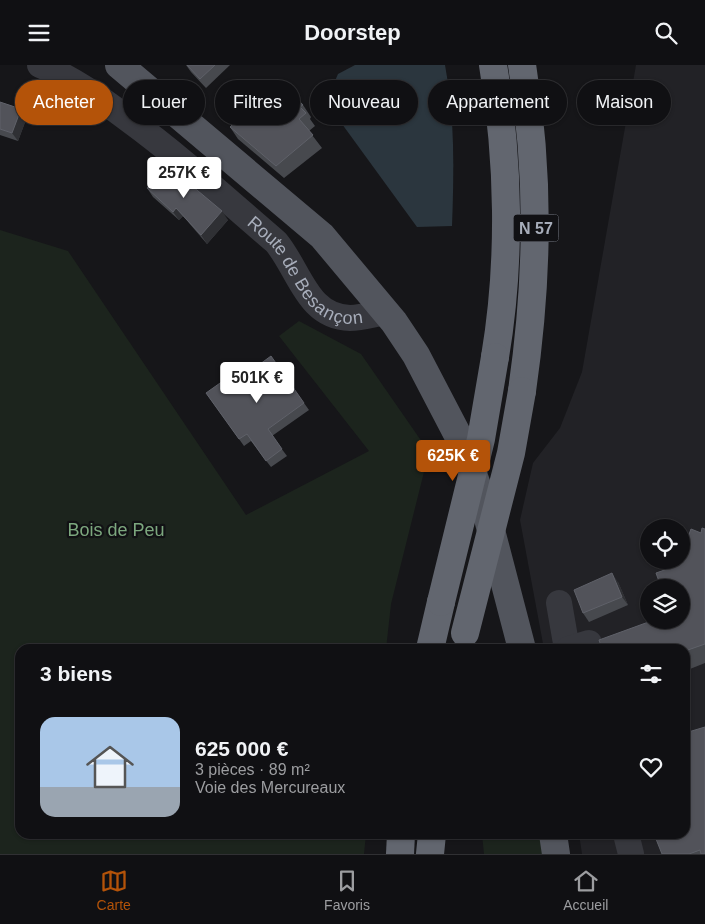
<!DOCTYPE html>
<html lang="fr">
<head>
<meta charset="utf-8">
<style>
	:root { --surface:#101013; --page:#19191c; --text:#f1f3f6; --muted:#9c9da0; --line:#303033; --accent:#b45309 }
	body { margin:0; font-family:Arial,sans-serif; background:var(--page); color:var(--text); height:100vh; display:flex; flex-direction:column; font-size:19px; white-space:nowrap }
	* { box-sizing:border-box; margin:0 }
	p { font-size:16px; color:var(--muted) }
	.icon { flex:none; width:28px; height:28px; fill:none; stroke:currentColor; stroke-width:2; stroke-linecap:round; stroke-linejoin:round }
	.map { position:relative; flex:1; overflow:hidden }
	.drawer { position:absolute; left:15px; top:579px; width:675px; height:195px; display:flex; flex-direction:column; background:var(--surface); border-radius:15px; box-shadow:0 1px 4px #0004,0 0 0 1px var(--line) }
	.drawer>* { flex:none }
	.guide { position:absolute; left:15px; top:15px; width:675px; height:45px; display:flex; gap:10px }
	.fabs { position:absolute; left:640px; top:454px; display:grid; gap:10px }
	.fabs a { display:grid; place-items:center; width:50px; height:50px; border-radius:50%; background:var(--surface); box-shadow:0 1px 4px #0004,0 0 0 1px var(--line); font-size:25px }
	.price { position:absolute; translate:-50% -42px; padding:0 11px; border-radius:5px; background:#fff; color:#222; font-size:16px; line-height:32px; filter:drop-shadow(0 1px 2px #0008) }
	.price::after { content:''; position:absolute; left:50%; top:30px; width:15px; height:11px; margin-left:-8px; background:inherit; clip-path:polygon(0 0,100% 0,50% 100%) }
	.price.on { background:var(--accent); color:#fff }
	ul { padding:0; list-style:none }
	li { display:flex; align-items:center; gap:15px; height:125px; padding:0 25px }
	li+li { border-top:1px solid var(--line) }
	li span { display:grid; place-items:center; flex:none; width:140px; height:100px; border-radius:15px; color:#555 }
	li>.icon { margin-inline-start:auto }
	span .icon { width:60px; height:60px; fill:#fffc; stroke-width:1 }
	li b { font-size:21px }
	h2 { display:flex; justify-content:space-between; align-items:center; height:60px; padding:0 25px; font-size:21px }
	.pill { padding:0 18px; border-radius:22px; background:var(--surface); box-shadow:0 1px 4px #0004,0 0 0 1px var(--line); font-size:18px; line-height:45px }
	.pill.on { background:var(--accent); color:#fff }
	header { display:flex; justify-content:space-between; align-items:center; height:65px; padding:0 25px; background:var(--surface); font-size:22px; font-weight:700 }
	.tab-bar { display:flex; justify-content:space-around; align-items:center; height:70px; border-top:1px solid var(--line); background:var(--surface); font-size:14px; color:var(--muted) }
	.tab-bar a { display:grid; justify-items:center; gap:2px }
	.tab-bar .on { color:var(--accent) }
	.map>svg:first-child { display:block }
	.built { fill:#222226; fill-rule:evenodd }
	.green { fill:#1c241d }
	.water { fill:#2b363e }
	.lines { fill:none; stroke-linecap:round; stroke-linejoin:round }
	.minor { stroke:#37383e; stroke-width:26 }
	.major { stroke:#52555d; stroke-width:28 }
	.highway { stroke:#62666f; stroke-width:28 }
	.highway-bridge { stroke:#62666f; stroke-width:28 }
	.wall { fill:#47494e }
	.shaded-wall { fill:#2f3034 }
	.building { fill:#52535a; stroke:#5f6169 }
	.labels { text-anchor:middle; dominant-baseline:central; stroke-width:4.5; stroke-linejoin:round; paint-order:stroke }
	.shield { fill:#111114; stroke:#7a7e88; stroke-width:1 }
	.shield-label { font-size:16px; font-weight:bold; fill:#a7adba }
	.street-label { font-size:18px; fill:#a7adba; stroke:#111114 }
	.park-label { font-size:18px; fill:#7ca77e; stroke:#111114 }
</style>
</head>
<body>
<header><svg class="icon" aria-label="menu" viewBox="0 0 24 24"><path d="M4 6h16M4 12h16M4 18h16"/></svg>Doorstep<svg class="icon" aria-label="search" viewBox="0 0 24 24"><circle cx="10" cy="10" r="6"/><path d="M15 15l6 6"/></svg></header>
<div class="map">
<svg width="705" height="789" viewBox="0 0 705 789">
	<rect width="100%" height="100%" fill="#161619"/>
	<path class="built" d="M636,0H705V789H582L579,769H685V584H544L520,455L533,398L560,363L582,307ZM649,462H681V495H649ZM649,522H681V555H649Z"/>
	<g class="green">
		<polygon points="0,165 68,186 246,450 369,386 279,271 299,256 361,289 429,387 391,539 386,584 20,584 20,769 366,769 364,789 0,789"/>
		<polygon points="482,769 541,769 544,789 484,789"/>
	</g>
	<path class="water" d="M355,0H445C455,52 454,107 452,161L417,162L326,37L338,9Z"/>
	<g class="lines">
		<g class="minor">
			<path id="s1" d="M40,0C72,13 100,33 128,54C180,92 227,135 276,177C300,206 307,252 350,253C361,253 374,249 385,247"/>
			<polyline points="559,538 567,584"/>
			<polyline points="569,584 589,578"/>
			<polyline points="626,769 631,789"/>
		</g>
		<g class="major">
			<polyline points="119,0 322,171 394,257 416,290 464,382 487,450 522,584"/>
			<polyline points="553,769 556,789"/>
		</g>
		<g class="highway">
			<path d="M493,0C509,95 511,197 495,292"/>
			<path d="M522,326C538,215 540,111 522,0"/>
			<polyline points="430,584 441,537"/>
			<polyline points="400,789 401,769"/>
			<polyline points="430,789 432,769"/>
		</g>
		<g class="highway-bridge">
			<polyline points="441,537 481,374 495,292"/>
			<polyline points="465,568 511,388 522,326"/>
		</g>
	</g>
	<g class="wall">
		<polygon points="186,0 230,0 206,23 191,7"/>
		<polygon points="276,30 303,40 311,52 310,54 315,61 309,66 322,83 284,113 238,74 230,62 240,52 238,48"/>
		<polygon points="0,37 21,44 27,52 18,76 0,70"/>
		<polygon points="147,123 228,155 207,179 183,151 179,155 153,132"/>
		<polygon points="234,318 304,338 309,345 272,371 287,391 271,402 251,376 244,381 206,328"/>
		<polygon points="705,464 705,598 685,606 685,584 681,555 660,519 673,502 684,483 701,468"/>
		<polygon points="618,517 628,540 589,557 583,548"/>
		<polygon points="705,662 705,789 662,789"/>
	</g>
	<g class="shaded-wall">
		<polygon points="21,44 27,52 18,76 12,68"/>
		<polygon points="176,143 183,151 179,155 173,147"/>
		<polygon points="222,146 228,155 207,179 201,170"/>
		<polygon points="612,508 618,517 628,540 622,532"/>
	</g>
	<g class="building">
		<polygon points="187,0 215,0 200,14"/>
		<polygon points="286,22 303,40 300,42 306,48 299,54 313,70 276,101 230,62 241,51 238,48 264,24 271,24 276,30"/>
		<polygon points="0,37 21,44 12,68 0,64"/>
		<polygon points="167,100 222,146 201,170 176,143 173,147 147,123"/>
		<polygon points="271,291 304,338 268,364 282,384 266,396 247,369 239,374 206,328 230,311 234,318"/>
		<polygon points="702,463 705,464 705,579 685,586 685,584 602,584 599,575 654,555 681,555 681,522 652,522 660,519 656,508 673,502 671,495 681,495 681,484 684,483 691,464 701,468"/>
		<polygon points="612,508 622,532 583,548 574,525"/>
		<polygon points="705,662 705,789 701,789 700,785 689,789 662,789 654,769 685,769 685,668"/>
	</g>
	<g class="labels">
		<rect class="shield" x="513.5" y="149.5" width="45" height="27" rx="4"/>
		<g class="shield-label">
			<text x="536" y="163">N 57</text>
		</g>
		<g class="street-label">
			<text stroke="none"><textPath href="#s1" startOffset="341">Route de Besançon</textPath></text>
		</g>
		<g class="park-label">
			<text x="116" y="465">Bois de Peu</text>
		</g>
	</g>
</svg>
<div class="fabs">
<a><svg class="icon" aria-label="locate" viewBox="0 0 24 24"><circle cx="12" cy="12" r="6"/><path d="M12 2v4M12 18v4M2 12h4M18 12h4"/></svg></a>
<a><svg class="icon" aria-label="layers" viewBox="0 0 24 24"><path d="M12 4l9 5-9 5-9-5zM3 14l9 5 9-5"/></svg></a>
</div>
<b class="price" style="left:184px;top:134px">257K €</b>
<b class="price" style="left:257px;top:339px">501K €</b>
<b class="price on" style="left:453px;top:417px">625K €</b>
<div class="guide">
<a class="pill on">Acheter</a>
<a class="pill">Louer</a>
<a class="pill">Filtres</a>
<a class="pill">Nouveau</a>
<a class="pill">Appartement</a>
<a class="pill">Maison</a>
</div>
<section class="drawer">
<h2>3 biens<svg class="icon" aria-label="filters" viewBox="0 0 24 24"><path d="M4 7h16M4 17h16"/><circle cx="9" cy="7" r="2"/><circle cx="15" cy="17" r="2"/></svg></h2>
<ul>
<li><span style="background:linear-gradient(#a9c7e8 70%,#9aa5b1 0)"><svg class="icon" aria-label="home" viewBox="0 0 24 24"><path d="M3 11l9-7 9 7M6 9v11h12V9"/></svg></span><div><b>625 000 €</b><p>3 pièces · 89 m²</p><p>Voie des Mercureaux</p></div><svg class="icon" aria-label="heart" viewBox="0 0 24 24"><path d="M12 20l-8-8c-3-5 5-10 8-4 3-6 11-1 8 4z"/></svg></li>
</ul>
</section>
</div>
<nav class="tab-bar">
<a class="on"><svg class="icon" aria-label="map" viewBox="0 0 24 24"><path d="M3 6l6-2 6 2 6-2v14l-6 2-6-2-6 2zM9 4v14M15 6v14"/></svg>Carte</a>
<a><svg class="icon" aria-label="saved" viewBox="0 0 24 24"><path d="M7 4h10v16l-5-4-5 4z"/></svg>Favoris</a>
<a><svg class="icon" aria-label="home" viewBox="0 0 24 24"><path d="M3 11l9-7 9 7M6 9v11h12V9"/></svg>Accueil</a>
</nav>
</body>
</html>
